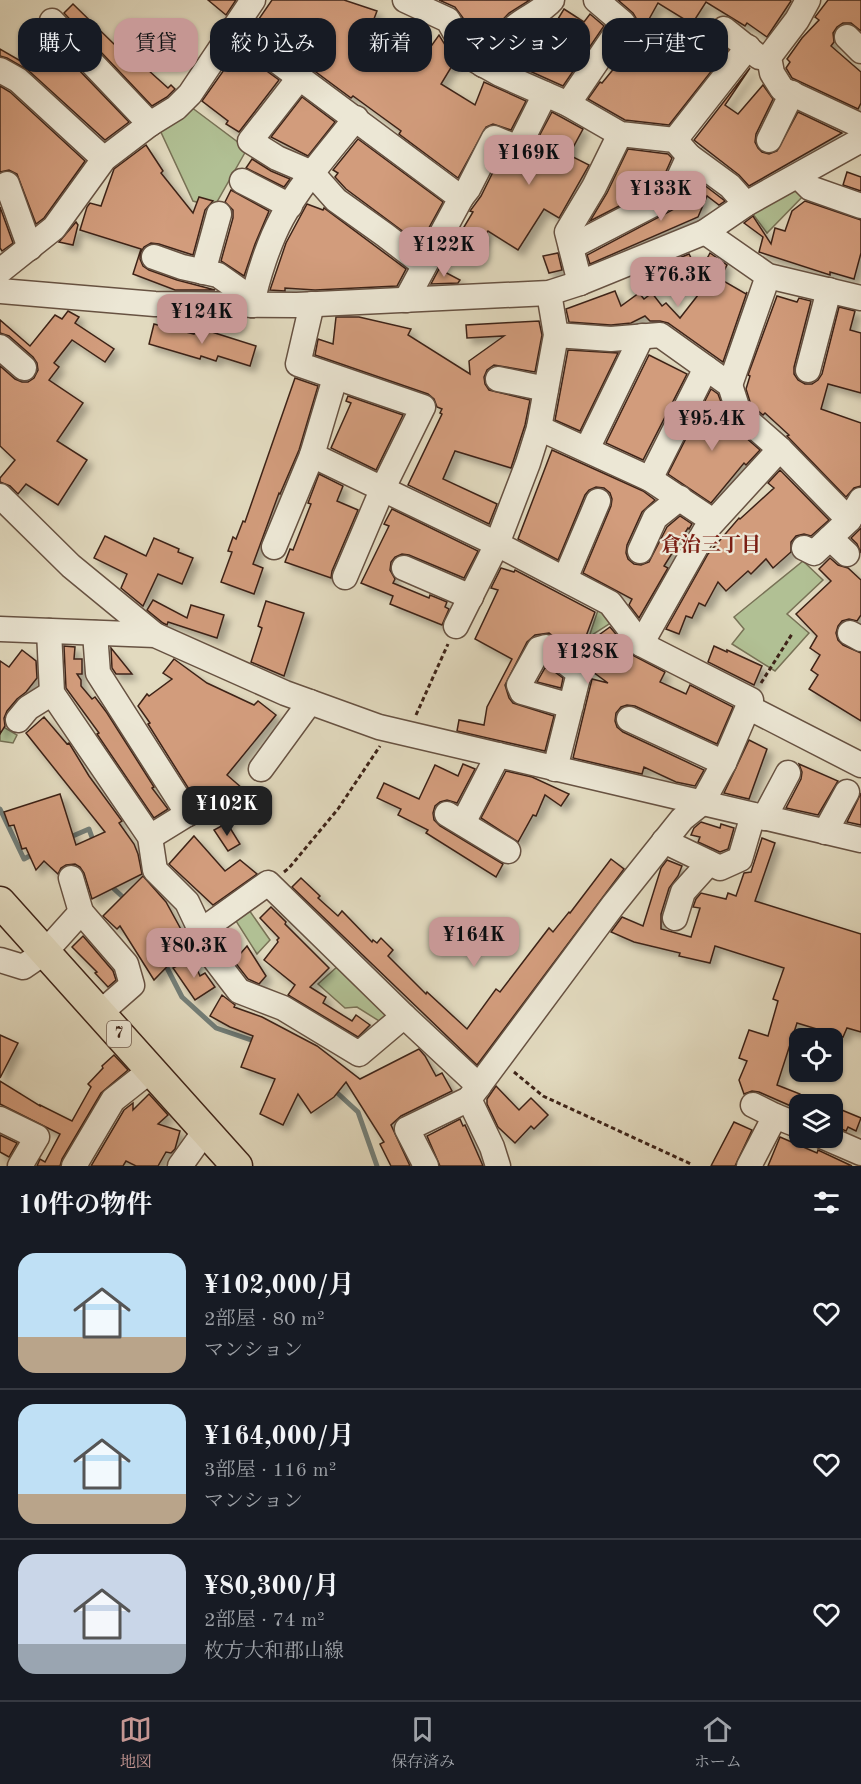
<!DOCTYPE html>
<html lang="ja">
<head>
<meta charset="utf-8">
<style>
	:root { --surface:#171b24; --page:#20242c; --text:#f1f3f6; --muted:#9ea1a6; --line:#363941; --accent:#c59692 }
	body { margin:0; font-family:"Old Standard TT","Noto Serif JP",serif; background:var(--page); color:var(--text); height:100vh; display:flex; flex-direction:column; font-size:22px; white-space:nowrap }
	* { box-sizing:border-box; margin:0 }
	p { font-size:20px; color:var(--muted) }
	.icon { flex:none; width:33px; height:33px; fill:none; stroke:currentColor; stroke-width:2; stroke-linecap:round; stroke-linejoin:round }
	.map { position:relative; height:1166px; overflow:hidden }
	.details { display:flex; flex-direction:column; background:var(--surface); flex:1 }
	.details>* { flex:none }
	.guide { position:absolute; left:18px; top:18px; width:825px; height:54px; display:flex; gap:12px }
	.tools { position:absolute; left:789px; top:1028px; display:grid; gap:12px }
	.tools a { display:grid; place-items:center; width:54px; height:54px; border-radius:12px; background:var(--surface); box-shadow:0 2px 4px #0004; font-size:30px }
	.price { position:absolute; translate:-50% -51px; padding:0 14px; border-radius:12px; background:var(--accent); color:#111; font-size:20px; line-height:39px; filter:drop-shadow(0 2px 3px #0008) }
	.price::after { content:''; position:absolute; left:50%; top:36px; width:18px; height:14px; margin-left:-9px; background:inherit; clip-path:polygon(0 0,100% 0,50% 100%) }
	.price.active { background:#222; color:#fff }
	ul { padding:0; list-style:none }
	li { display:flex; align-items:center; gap:18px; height:150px; padding:0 18px }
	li+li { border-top:2px solid var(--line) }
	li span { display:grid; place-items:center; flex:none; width:168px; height:120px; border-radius:18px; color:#555 }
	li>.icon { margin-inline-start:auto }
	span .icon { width:72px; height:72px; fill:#fffc; stroke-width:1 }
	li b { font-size:26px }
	h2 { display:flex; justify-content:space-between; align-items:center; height:72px; padding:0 18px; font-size:26px }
	.chip { padding:0 21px; border-radius:18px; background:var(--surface); box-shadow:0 2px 4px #0004; font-size:21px; line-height:54px }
	.chip.active { background:var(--accent); color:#111 }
	.tabs { display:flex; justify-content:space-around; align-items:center; height:84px; border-top:2px solid var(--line); background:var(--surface); font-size:16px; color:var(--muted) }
	.tabs a { display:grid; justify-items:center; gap:3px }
	.tabs .active { color:var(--accent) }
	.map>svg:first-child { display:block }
	.green { fill:#b1c094; stroke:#787256; stroke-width:1.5 }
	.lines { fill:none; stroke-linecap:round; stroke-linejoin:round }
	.stream { stroke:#737e78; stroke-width:5 }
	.building { fill:#d29c7b; stroke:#3e2419; stroke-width:1.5; filter:url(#shadow) }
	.minor-casing { stroke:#675242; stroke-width:27 }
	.major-casing { stroke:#3e2419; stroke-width:33 }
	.path { stroke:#3e2419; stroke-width:3; stroke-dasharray:4.5 3; stroke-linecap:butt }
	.minor { stroke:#ece7d5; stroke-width:24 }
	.major { stroke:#e2dabf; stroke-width:30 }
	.labels { text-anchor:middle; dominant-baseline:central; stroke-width:4.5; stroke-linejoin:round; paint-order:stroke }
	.shield { fill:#ece7d5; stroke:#725e51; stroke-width:1.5 }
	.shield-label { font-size:16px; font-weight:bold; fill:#3e2419 }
	.neighbourhood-label { font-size:20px; font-weight:bold; fill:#7a1f14; stroke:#ece7d5 }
</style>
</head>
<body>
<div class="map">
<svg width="861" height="1166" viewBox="0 0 861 1166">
	<defs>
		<filter id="shadow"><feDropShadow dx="5.5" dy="5.5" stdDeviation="3" flood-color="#0004"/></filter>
	</defs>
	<rect width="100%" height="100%" fill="#e2dabf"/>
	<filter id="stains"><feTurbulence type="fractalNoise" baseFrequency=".00333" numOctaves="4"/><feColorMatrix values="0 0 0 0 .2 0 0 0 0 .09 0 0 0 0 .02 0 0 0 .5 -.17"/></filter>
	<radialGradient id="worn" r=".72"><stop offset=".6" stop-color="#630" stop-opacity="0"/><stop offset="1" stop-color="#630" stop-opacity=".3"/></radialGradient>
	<g class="green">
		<polygon points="191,107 247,149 214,207 193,201 159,128"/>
		<polygon points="798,185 807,192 767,233 750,210"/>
		<polygon points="803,561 823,580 787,614 809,633 775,671 732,644 744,629 734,617"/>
		<polygon points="600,604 617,619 589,637"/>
		<polygon points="0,725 17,735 13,743 0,741"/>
		<polygon points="249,910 270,940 257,954 236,921"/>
		<polygon points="338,966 393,1018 387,1026 357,1007 345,1008 318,984"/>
	</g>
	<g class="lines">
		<g class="stream">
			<polyline points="0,809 24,859 35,853"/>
			<polyline points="68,838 89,829 94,843"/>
			<polyline points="110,883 112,887 126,900"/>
			<polyline points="164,962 182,997 216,1028 257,1042"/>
			<polyline points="333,1089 358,1112 377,1166"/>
		</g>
	</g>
	<g class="building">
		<polygon points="208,0 236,0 226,15"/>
		<polygon points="272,0 344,0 377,11 372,24 396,33 399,26 402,26 432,45 439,35 455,61 441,84 475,105 484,82 526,101 511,130 493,124 486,127 458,178 399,134 401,131 375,112 353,96 351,98 254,26"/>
		<polygon points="439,0 530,0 509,13 486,37 471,28 473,25 463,18 455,7"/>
		<polygon points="618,0 790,0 791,1 767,37 747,23 745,26 706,2 692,24 658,3 643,30 695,69 718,43 728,50 669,125 625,120 588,99 600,82 602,83 620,61 617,58 637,25 636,18 633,13"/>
		<polygon points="828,0 861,0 861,31 851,23 843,23 837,27 833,33 834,42 831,46 861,72 861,103 858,109 792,78 786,68 790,62 787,59 802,38 819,20 815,17"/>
		<polygon points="73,4 115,45 117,43 127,51 168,88 171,85 175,89 167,97 152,106 64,13"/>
		<polygon points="564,9 584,22 590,14 604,26 563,86 505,60 513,49 533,60"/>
		<polygon points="47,37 129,122 105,140 28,70 7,58 0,56 0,49 24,63 40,47 38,46"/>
		<polygon points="238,50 279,80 239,132 226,124 228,121 202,101"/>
		<polygon points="750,68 725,105 738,114 763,85 773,99 756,134 755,142 758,148 762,152 769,154 777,151 798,112 842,133 749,186 739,175 694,140"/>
		<polygon points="0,86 10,92 85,161 44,218 36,224 17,174 9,170 0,172"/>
		<polygon points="302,97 335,122 308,156 271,137"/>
		<polygon points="552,112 583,129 569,155 589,165 559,218 544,209 518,250 488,231 481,243 461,232 473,212 470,211 481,196 501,156 519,162 527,159"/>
		<polygon points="358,139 443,202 420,244 346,189 335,177 338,173 333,170"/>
		<polygon points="146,145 163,171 161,173 193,213 199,197 213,201 205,210 193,255 159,244 151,243 144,247 141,252 140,259 143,266 149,270 177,280 215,290 175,290 133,274 141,249 80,230 87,207 90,203 101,206 114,169"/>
		<polygon points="628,149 668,154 672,158 660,185 590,221 607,193"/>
		<polygon points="252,159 271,171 290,179 284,187 246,168"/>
		<polygon points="847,172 861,177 861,191 843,185"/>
		<polygon points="695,178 725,201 719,205 707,196 698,217 590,264 587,255 678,207 684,201"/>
		<polygon points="231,190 269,211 255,244 244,276 221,261 233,218 233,210 225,202"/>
		<polygon points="805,201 861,220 861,253 854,279 830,272 830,275 759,252 763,237 744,223 753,216 771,244 775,228 785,231 792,211"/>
		<polygon points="307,204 323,210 324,208 406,269 397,286 315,290 285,288 285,291 270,290 286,243"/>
		<polygon points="0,207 13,243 2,251 0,248"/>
		<polygon points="76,222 78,225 73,245 59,242"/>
		<polygon points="558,253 562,270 549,273 543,256"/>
		<polygon points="710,253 727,265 720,279 746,294 747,292 723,362 668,323 660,321 650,321 645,316 631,323 611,325 569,322 566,309 615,291 621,306 639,293 644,299 652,293 662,306 666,303 680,318 698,295 687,284 679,258 689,254 699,273"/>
		<polygon points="439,269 460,280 458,283 431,284"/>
		<polygon points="777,296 797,302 799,298 811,301 794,367 794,374 798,380 805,384 812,384 818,380 822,374 839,307 855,311 850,330 861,333 861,393 828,384 821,409 861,423 861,486 854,488 846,497 787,436 789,435 765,413 763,415 751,405 746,389 750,376 748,375"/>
		<polygon points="68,311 79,317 75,323 114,349 105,362 72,340 54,363 59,367 49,380 83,403 57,441 87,460 58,505 26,484 18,494 10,486 0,482 0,478 15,460 0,446 0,366 15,379 22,382 28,382 34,378 38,370 37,363 33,357 9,336 0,333 0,320 30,346 55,315 62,319"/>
		<polygon points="336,317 359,317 411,329 408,335 470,374 469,361 504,336 467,338 466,325 539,321 542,335 535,372 494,365 487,370 484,377 485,384 489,390 530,400 525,425 511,468 455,451 443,479 497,504 489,524 408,485 442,414 440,413 442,409 437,407 434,399 428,394 315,355 318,339 333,344"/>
		<polygon points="154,324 194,334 196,327 256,346 250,366 218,356 216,361 201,356 200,359 149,344"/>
		<polygon points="568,350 618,353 580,431 555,420"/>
		<polygon points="649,355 687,374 643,460 606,443"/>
		<polygon points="295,378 318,386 299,450 280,494 279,493 253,564 263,568 254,594 221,582 232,552 228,551 233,537 236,539 243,521 245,522"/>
		<polygon points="711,389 718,394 729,423 760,450 746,465 744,463 711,503 668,474"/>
		<polygon points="348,396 403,415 376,470 331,448 351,403 346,401"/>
		<polygon points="552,450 643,491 655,500 642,512 627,545 626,553 628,559 634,564 641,565 649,562 667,527 680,516 692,524 689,529 688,528 664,566 668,568 639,618 629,605 632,599 583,573 611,506 612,499 610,493 604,488 596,487 589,490 585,495 558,560 518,539"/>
		<polygon points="780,470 829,520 811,536 804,534 796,536 791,542 791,552 773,568 766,559 751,574 748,571 726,591 718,582 705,606 699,603 692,618 686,616 679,634 666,629 708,554 739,518 740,519 774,488 768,483"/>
		<polygon points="319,474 343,486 337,501 358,510 332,571 331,578 285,562 290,549 293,550 311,504 308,503"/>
		<polygon points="392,509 478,551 464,578 409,555 402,554 395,557 391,562 390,570 395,579 393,583 429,598 430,595 447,602 445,607 449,609 442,625 390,604 393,596 361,583 389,526 384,524"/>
		<polygon points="861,528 861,553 857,544 851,538"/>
		<polygon points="105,536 146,556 154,538 179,549 178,552 193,558 182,584 158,574 143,606 121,588 127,574 94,558"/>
		<polygon points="830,558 838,565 848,568 861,580 861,615 857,621 849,619 842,621 838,626 836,633 838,640 843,645 861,653 861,721 809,689 818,675 811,670 820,655 810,648 817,636 796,614 831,581 819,569"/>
		<polygon points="501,568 514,572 515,570 595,612 582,647 610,627 634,656 665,672 660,682 686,694 690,685 733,707 717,744 635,706 627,705 621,707 616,713 615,721 617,727 623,732 704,770 695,786 676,782 644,767 642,774 573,758 592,679 608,683 593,672 588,662 549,633 535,635 527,642 505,685 509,698 513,703 554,716 545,751 457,731 459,720 484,725 487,707 512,659 475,639 498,590 491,588"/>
		<polygon points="153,600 187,618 191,605 224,615 217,638 168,622 167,625 163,623 147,610"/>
		<polygon points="266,601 304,613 284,676 251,662 262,628 258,626"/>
		<polygon points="64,646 75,647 74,659 82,659 82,674 77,674 81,680 81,686 92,699 95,697 107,713 154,787 152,788 168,809 154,818 97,734 99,733 66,688"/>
		<polygon points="714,646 727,652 727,650 762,666 754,685 708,662"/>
		<polygon points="111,648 132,674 116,674 112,668"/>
		<polygon points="22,650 36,661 37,678 26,692 17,699 7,711 4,718 5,726 0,734 0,661 9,667"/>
		<polygon points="174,659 207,683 254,705 258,701 276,715 227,775 250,795 237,810 213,790 209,793 201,791 192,794 148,724 150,723 138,706 147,694 149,696 172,679 163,673"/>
		<polygon points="545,668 552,670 563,678 561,688 537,682"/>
		<polygon points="44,717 67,744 69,743 89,776 122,821 119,823 134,844 138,854 142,874 92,899 84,873 80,867 75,864 66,865 61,868 58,874 44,861 36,870 26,848 22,849 14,825 9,826 4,812 60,794 76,845 105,832 26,733"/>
		<polygon points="749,740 767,749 749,799 724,793"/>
		<polygon points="463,764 475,769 457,803 447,800 440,802 435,806 433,813 434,820 440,826 503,864 496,877 426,833 428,830 398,815 401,809 377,798 384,783 419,799 435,765 458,776"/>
		<polygon points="799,764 838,781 818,815 786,808 801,779 802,772"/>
		<polygon points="506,771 532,777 569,794 561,806 545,795 536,816 533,815 518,842 481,818"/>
		<polygon points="861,793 861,825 847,822"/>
		<polygon points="701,822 720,828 721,824 734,828 728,849 720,852 698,842 700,837 691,835 694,828"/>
		<polygon points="227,823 240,844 228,851 214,830"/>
		<polygon points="194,836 225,871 240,860 257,874 213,905 169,864"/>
		<polygon points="762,838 775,843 755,901 861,934 861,1032 847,1028 843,1037 797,1023 777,1085 800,1094 800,1110 759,1092 752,1091 744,1094 739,1080 747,1061 739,1058 749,1030 768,1036 778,1001 773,999 784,968 715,946 710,963 679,956 680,953 634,942 611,932 622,917 643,926 661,868 667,860 682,866 678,876 669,888 661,914 661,929 691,937 700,908 693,907 696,899 701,893 726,899 728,893 736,896 744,873 751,872"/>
		<polygon points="611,859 624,869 477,1065 292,887 301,878 320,896 318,898 338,916 342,911 372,942 373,940 377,943 381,938 393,950 388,956 426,994 427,992 467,1029 496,989 500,992 549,928 553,932 569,912 570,913"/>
		<polygon points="143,876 166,902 189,944 154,980 120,926 117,929 103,916"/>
		<polygon points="271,907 286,922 285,924 329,968 310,987 326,997 323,1003 352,1021 356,1015 370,1025 358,1037 288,995 295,985 264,960 278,942 277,940 279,938 260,918"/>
		<polygon points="83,936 113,971 116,980 108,987 95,973 97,972 72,947"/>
		<polygon points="247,946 266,976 259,984 248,979 234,961"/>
		<polygon points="192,958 200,976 205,973 215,987 195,1000 173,968"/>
		<polygon points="222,995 235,1005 234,1007 262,1017 317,1046 360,1079 419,1049 425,1056 436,1076 442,1073 452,1091 401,1116 391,1125 410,1166 391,1166 380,1144 384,1142 346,1082 334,1097 311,1113 298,1094 283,1125 260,1114 275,1079 241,1067 253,1036 230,1027 210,1016"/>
		<polygon points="0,1035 18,1043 0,1078"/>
		<polygon points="114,1055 128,1070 101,1093 62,1159 60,1166 37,1166 40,1159 45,1162 60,1134 0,1104 0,1081 40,1106 40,1105 72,1121 91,1087 88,1084 103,1068 102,1066"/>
		<polygon points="496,1086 519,1110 531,1098 548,1115 534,1129 531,1126 515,1143 498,1127 487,1104 487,1099"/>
		<polygon points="149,1094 168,1115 158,1124 180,1131 175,1149 171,1153 166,1152 158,1166 136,1166 126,1161 123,1166 91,1166 124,1110 133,1103 133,1110"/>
		<polygon points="832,1106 861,1118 856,1131 848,1127 846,1131 832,1125"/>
		<polygon points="460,1119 463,1126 465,1125 483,1166 440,1166 427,1136"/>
		<polygon points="734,1122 752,1130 735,1166 711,1166"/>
		<polygon points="0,1135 17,1143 9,1157 0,1152"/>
		<polygon points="780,1137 817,1153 818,1150 852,1166 768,1166"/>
	</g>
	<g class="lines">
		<g class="minor-casing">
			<g id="minor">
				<polyline points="405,0 448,20 468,56 500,74 568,104 620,134 675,140 689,156 730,186 746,204"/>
				<polyline points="808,0 797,20 769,57 772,73 782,89 861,126"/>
				<polyline points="52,21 150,124"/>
				<polyline points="234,29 461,198 406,300"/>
				<polyline points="724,29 759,57"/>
				<polyline points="847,37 861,51"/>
				<path d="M483,65C492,54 500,41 510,31C523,18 541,13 552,0"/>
				<polyline points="0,70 18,80 104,159"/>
				<polyline points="300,77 250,141 277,158 312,173 336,200 385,235 424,265"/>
				<polyline points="568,104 623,23 596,0"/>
				<polyline points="675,140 748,47"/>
				<polyline points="769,140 792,93"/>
				<polyline points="861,140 746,204 705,232 768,276 861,298"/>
				<polyline points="798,176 810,188 861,206"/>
				<polyline points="242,181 290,206"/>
				<polyline points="7,184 30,248"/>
				<polyline points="461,198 468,189 494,138 518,148 545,94"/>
				<polyline points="571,247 671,195 689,156"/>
				<polyline points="154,257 182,267 218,275 242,292 252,305"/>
				<polyline points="0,271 54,228 104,159 150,124 176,108 190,94 253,0"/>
				<polyline points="203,272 219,214"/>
				<polyline points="580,283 567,232 594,187 620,134"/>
				<polyline points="0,291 155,304 297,305 549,293 580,283 705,232"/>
				<polyline points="312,304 298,364 423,407 382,490 345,577"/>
				<path d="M252,305C257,278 269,242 282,218C301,183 331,150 356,118"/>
				<polyline points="556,335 611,339 660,335 730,385 739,413 780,449 849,520 861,500"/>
				<polyline points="0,347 24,368"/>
				<polyline points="808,370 829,290"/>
				<polyline points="335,378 312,455 497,544 610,603 641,644 751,700 724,763 702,803 682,819 614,904 469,1099 492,1147 498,1166"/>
				<polyline points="498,379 546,389"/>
				<polyline points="730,385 768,276"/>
				<polyline points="539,428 650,479 713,521"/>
				<polyline points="587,449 642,336"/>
				<polyline points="650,479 706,368"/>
				<polyline points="0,496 71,566 155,635"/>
				<polyline points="830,538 847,554"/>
				<polyline points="274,547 312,455"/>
				<polyline points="804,548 814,553 849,520"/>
				<polyline points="640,551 655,518 680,498"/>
				<polyline points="404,568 471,597"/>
				<polyline points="565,579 598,501"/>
				<polyline points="456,626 497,544 528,463 539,428 556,335 549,293"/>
				<polyline points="0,629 155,635 285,693 379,727 861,840"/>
				<polyline points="49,631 52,693 150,837 155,870 187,902 213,957 239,991 283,1008 359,1054 404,1016 479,1086"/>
				<polyline points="95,633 98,673 188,814"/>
				<polyline points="850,633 861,639"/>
				<polyline points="641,644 705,531 780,449"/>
				<polyline points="748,707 861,765"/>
				<polyline points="629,719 724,763"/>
				<polyline points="18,720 28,708 52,693"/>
				<polyline points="261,769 310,702"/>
				<polyline points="555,769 579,673 546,647 539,649 519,685 522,692 571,706"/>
				<polyline points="447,814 508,851"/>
				<polyline points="764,818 788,773"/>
				<polyline points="463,823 498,755"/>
				<polyline points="825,832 847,792"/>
				<polyline points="150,837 202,805"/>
				<polyline points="664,841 720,868 740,859 753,815"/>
				<polyline points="71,878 81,912"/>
				<polyline points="675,918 683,892 709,863"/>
				<polyline points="201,931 268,883 404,1016"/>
				<polyline points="0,960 23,967 45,952 81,912 126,964 132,985 100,1013"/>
				<polyline points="753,1105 775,1116"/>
				<polyline points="0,1119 37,1137 20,1166"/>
				<polyline points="824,1137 861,1153"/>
				<polyline points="74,1166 113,1100 151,1070"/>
				<polyline points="180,1166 205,1131"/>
				<polyline points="426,1166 407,1129 469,1099"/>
				<polyline points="749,1166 775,1116 800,1126"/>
			</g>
		</g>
		<g class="major-casing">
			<polyline id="major" points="0,902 237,1166"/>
		</g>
		<g class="path">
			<polyline points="761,683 792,634"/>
			<polyline points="416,715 448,644"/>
			<polyline points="284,872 289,868 338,809 380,746"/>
			<polyline points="514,1072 543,1096 691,1164"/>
		</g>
		<use href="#minor" class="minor"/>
		<use href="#major" class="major"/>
	</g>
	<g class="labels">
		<rect class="shield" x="107" y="1021" width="24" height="26" rx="4.5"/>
		<g class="shield-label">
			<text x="119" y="1034">7</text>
		</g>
		<g class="neighbourhood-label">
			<text x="711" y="546">倉治三丁目</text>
		</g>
	</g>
	<rect width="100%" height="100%" filter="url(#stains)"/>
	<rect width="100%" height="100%" fill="url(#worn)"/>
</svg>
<div class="tools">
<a><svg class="icon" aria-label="locate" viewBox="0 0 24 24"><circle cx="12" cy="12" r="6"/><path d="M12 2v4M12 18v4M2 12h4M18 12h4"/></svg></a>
<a><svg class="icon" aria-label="layers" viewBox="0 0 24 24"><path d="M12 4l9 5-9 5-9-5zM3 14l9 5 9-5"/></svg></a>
</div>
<b class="price" style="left:529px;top:186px">¥169K</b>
<b class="price" style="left:661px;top:222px">¥133K</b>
<b class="price" style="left:444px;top:278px">¥122K</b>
<b class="price" style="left:678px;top:308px">¥76.3K</b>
<b class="price" style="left:202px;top:345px">¥124K</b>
<b class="price" style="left:712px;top:452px">¥95.4K</b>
<b class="price" style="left:588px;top:685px">¥128K</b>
<b class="price active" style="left:227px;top:837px">¥102K</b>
<b class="price" style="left:474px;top:968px">¥164K</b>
<b class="price" style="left:194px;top:979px">¥80.3K</b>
<div class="guide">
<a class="chip">購入</a>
<a class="chip active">賃貸</a>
<a class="chip">絞り込み</a>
<a class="chip">新着</a>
<a class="chip">マンション</a>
<a class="chip">一戸建て</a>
</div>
</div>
<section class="details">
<h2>10件の物件<svg class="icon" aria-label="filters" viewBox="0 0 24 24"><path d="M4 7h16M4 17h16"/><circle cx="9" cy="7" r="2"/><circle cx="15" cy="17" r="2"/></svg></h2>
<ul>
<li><span style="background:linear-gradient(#bfe0f5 70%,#b9a48a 0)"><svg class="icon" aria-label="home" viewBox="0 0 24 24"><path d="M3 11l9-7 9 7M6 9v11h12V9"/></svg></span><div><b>¥102,000/月</b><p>2部屋 · 80 m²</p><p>マンション</p></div><svg class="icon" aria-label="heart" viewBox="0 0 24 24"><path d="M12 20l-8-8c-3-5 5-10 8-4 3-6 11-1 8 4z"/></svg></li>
<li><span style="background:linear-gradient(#bfe0f5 75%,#b9a48a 0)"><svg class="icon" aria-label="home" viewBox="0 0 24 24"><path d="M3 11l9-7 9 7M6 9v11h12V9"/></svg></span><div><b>¥164,000/月</b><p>3部屋 · 116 m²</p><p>マンション</p></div><svg class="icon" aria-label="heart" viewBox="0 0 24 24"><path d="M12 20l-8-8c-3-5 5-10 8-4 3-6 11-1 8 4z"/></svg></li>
<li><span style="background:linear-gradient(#c9d6e8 75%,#9aa5b1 0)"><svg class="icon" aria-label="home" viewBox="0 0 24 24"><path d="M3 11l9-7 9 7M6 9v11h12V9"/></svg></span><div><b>¥80,300/月</b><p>2部屋 · 74 m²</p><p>枚方大和郡山線</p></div><svg class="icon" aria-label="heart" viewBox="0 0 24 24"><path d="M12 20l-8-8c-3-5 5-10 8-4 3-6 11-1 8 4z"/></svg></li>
</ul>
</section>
<nav class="tabs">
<a class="active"><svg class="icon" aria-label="map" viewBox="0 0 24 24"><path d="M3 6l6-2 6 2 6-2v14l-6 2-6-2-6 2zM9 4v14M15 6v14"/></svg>地図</a>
<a><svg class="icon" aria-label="saved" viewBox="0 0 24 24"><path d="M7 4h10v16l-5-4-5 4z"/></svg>保存済み</a>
<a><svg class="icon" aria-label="home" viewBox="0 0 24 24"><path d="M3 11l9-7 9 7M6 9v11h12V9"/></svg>ホーム</a>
</nav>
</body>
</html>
